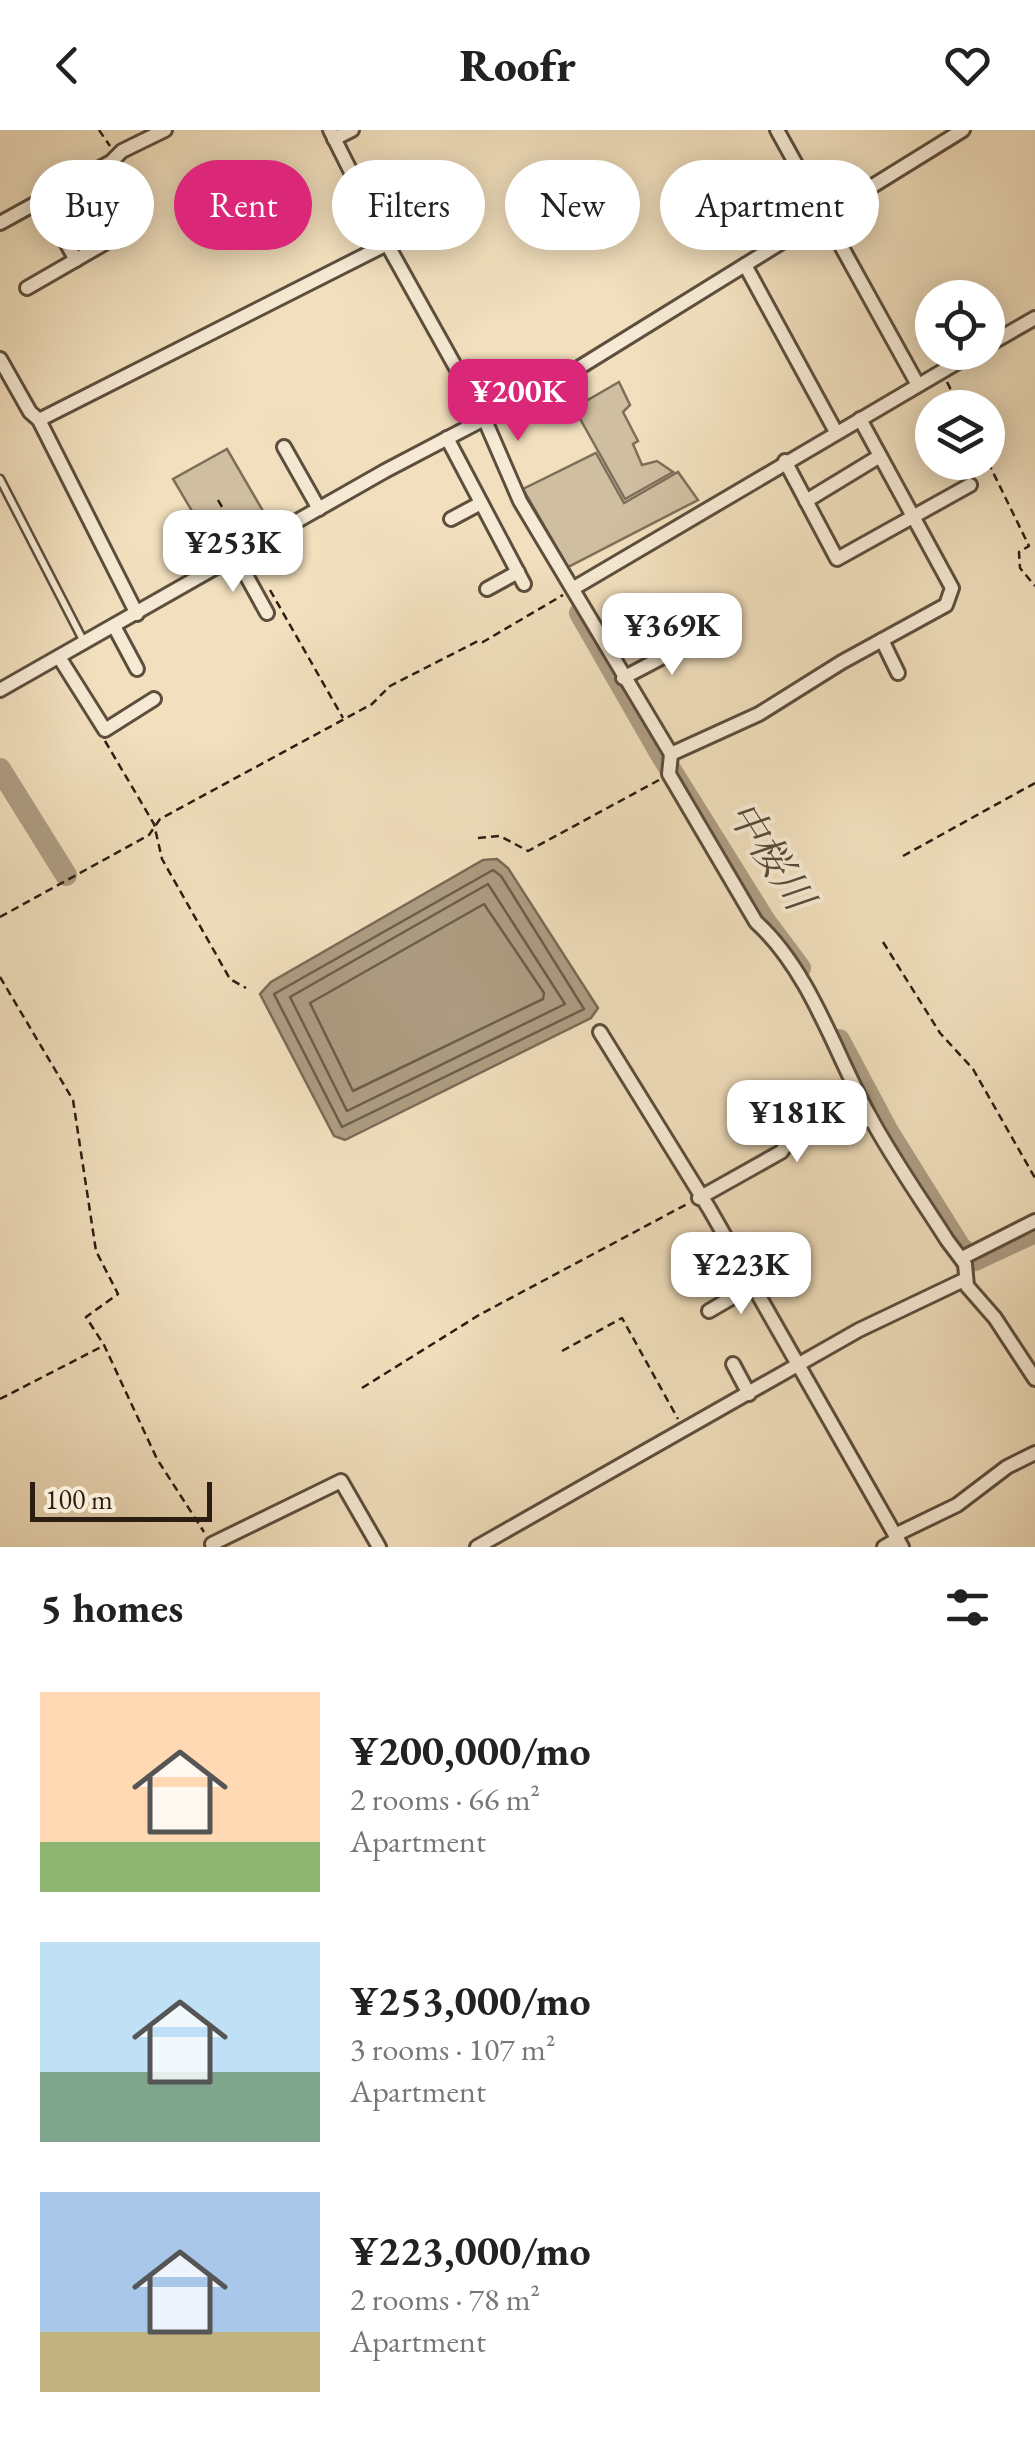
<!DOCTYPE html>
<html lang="en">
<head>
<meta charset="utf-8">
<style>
	:root { --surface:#fff; --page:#f2f2f2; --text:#222; --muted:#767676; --accent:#db2777 }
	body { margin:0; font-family:"EB Garamond","Noto Serif JP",serif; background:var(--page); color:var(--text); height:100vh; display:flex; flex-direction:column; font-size:38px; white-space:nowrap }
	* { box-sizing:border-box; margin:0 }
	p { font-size:32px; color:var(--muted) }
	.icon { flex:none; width:55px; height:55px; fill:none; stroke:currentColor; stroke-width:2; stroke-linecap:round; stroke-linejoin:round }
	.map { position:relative; height:1417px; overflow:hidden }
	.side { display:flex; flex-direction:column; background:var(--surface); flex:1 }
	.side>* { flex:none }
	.hud { position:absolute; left:30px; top:30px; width:975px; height:90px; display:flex; gap:20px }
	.buttons { position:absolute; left:915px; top:150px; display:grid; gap:20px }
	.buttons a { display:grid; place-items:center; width:90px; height:90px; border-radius:50%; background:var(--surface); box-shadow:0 5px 25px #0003; font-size:50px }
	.scale { position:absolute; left:30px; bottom:25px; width:182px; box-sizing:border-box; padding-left:10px; border:5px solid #2c1d12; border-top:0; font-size:28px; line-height:35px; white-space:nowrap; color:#2c1d12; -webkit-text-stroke:8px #f6ead4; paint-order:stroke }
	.price { position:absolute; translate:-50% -85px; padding:0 22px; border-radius:20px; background:#fff; color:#222; font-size:32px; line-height:65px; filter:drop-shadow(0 2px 5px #0008) }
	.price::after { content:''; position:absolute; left:50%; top:60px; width:30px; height:22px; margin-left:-15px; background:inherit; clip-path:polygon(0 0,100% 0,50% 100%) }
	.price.on { background:var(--accent); color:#fff }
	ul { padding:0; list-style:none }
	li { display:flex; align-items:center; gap:30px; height:250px; padding:0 40px }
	li span { display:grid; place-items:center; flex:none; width:280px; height:200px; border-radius:0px; color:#555 }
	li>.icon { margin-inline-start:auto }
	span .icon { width:120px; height:120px; fill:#fffc; stroke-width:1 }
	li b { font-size:42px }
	h2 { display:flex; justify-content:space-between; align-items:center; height:120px; padding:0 40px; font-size:42px }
	.chip { padding:0 35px; border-radius:45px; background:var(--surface); box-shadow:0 5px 25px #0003; font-size:35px; line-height:90px }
	.chip.on { background:var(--accent); color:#fff }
	header { display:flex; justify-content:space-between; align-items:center; height:130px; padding:0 40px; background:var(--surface); font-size:45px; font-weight:800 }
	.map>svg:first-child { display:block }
	.green { fill:#d0bea0; stroke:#7e6e59; stroke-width:2.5 }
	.water { fill:#ae9d83; stroke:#7a6a56; stroke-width:2.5 }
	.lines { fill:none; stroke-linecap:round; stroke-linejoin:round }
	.shore { stroke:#6d5d4a; stroke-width:2.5 }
	.river { stroke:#ae9d83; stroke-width:22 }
	.lane-casing { stroke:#5d4e3d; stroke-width:11 }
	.street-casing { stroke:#5d4e3d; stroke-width:18 }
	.path { stroke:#2c1d12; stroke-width:2.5; stroke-dasharray:8 5; stroke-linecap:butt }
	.lane { stroke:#f6ead4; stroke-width:6 }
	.street { stroke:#f6ead4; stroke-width:12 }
	.labels { text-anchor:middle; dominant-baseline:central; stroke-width:8; stroke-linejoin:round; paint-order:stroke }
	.water-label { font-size:40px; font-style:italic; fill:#5a4a3a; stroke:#f6ead4 }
</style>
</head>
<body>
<header><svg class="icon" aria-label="back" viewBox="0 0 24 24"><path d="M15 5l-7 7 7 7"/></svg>Roofr<svg class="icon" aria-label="heart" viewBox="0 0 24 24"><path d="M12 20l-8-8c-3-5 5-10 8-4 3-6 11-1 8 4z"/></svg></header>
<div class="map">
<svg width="1035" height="1417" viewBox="0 0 1035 1417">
	<rect width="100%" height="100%" fill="#f1dfbd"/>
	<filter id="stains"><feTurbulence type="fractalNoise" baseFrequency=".002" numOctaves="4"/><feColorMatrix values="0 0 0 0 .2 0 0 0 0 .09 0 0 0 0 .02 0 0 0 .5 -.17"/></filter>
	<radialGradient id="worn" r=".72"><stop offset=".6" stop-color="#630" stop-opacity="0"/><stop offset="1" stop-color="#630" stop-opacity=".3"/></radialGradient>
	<g class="green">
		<polygon points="619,252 630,275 623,282 638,311 633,314 642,335 657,331 673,342 625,369 574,278"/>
		<polygon points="227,319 274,400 221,430 173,349"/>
		<polygon points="596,323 624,373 678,342 698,370 568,437 523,359"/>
	</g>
	<polygon class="water" points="497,729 508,738 598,878 591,888 345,1010 334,1006 260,864 271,852 483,730"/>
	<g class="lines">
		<g class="shore">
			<polygon points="493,740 501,746 584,879 342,997 274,864"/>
			<polygon points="488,754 565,874 347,981 290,867"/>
			<polygon points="484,774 544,863 543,869 353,961 310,873"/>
		</g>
		<g class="river">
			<polyline points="580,483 662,626 765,791 800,838"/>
			<polyline points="0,639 66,745"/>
			<polyline points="839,910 887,1000 960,1117 975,1130 1035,1102"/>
		</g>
		<g class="lane-casing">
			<polyline id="lane" points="0,349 84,512"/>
		</g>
		<g class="street-casing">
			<g id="street">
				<path d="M330,0L387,114L484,288L520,371L671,624L669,644L756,792C810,841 835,923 869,985C892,1028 921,1069 947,1110L965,1134L967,1156L995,1188L1035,1249"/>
				<polyline points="777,0 918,255"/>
				<polyline points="334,9 352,0"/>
				<polyline points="42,70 76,130"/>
				<polyline points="0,93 111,32 122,21 165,0"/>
				<polyline points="745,135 836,302"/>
				<polyline points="27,158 105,113"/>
				<polyline points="988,215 1035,188"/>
				<polyline points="0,229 30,282 39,290 137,484"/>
				<polyline points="39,290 387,114"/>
				<polyline points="447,308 524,454"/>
				<polyline points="284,317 319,379"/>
				<polyline points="785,331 837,429 970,355"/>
				<polyline points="806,371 880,326"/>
				<polyline points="451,389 481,373"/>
				<polyline points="236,427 267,483"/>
				<polyline points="574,458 975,222"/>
				<polyline points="487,459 518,442"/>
				<polyline points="114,496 137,539"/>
				<polyline points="882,510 898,543"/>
				<polyline points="59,527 105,600 154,569"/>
				<polyline points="623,548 701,507"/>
				<polyline points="0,560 385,341 564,247 963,0"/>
				<polyline points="671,624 759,584 842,532 946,475 952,458 860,289"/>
				<polyline points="600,902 710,1080 902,1417"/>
				<path d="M699,1068L781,1022C789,1009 823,990 839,990C853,989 857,995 871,989"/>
				<polyline points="962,1128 1035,1091"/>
				<polyline points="709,1181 752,1156"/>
				<polyline points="733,1234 749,1264"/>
				<polyline points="895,1405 957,1375 1007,1337 1035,1323"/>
				<polyline points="212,1414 341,1351 379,1417"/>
				<polyline points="477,1417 859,1200 966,1149"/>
				<polyline points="884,1417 898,1409"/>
			</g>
		</g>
		<g class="path">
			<polyline points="99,0 110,16"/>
			<polyline points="947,252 960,278"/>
			<polyline points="988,332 1029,416 1019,422 1020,438 1035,456"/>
			<polyline points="218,370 241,410"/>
			<polyline points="270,460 343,588"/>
			<polyline points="105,611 154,694 162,729 230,849 246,858"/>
			<polyline points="478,708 500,706 528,721 659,650"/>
			<polyline points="903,726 1035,653"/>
			<polyline points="0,787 149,705 160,689 372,574 390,556 478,511 483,512 563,465"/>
			<polyline points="883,812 940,903 973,939 1035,1048"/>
			<polyline points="0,847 73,970 96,1121 118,1164 86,1187 104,1215 157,1329 204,1402"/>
			<polyline points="562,1221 622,1188 678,1289"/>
			<polyline points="362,1258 479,1185 687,1074"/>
			<polyline points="0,1269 103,1216"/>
		</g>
		<use href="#lane" class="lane"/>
		<use href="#street" class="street"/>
	</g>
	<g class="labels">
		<g class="water-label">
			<text transform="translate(771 725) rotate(57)">中桜川</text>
		</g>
	</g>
	<rect width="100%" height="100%" filter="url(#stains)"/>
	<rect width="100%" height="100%" fill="url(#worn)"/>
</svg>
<div class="buttons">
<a><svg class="icon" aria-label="locate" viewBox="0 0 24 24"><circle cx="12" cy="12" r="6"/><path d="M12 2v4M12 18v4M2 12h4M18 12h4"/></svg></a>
<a><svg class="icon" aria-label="layers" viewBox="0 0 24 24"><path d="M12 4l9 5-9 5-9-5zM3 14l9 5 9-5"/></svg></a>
</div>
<div class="scale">100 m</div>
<b class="price on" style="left:518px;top:314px">¥200K</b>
<b class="price" style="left:233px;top:465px">¥253K</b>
<b class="price" style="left:672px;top:548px">¥369K</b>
<b class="price" style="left:797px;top:1035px">¥181K</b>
<b class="price" style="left:741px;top:1187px">¥223K</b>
<div class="hud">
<a class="chip">Buy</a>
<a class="chip on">Rent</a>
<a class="chip">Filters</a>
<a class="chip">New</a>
<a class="chip">Apartment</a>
</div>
</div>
<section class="side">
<h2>5 homes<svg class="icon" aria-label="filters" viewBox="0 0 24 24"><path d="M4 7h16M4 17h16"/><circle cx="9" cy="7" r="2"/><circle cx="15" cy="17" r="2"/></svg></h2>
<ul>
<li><span style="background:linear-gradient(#ffd9b3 75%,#8fb573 0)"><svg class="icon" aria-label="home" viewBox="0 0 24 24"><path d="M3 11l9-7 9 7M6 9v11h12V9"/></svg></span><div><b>¥200,000/mo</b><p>2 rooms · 66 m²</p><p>Apartment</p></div></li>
<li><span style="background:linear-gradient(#bfe0f5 65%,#7fa58c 0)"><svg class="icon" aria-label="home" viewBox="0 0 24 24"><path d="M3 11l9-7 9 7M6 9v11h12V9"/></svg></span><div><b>¥253,000/mo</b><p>3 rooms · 107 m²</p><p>Apartment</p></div></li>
<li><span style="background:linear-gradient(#a9c7e8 70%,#c2b280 0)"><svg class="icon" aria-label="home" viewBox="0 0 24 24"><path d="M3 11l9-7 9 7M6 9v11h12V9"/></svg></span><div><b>¥223,000/mo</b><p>2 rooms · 78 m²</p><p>Apartment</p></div></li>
</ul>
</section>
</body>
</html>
